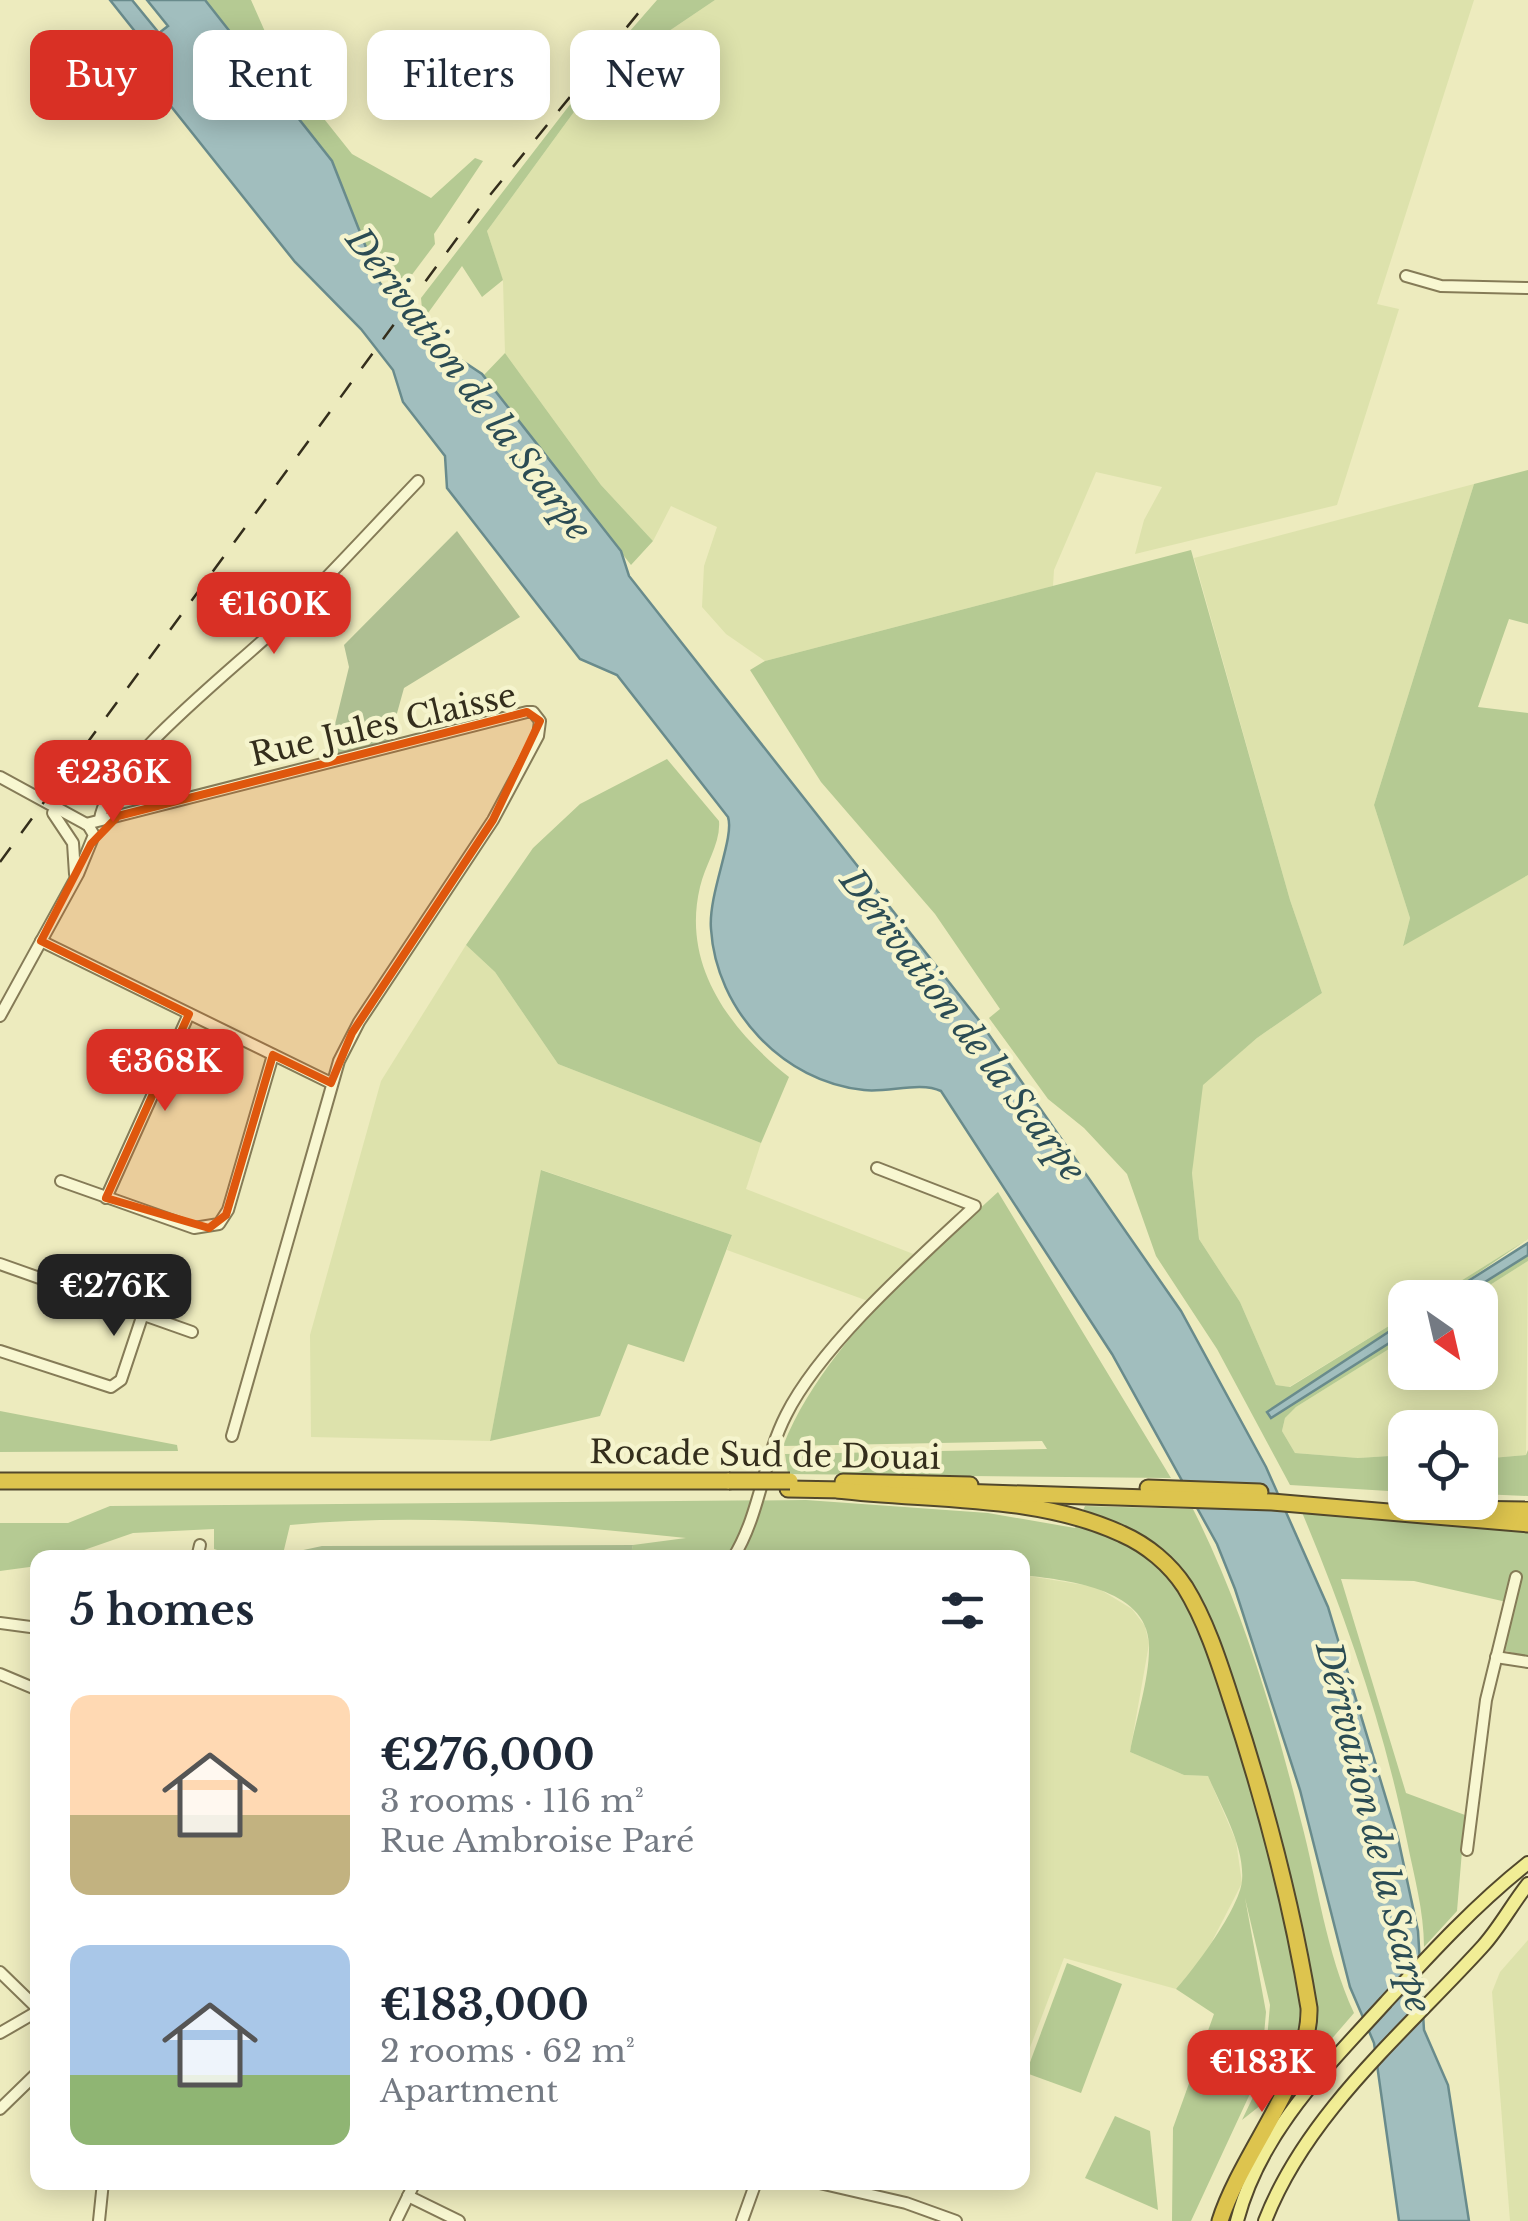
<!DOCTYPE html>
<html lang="en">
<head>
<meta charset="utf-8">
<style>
	:root { --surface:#fff; --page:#f2f2f3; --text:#1f2937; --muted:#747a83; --accent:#d93025 }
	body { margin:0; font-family:"Libre Baskerville",serif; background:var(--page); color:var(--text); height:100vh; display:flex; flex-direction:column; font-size:38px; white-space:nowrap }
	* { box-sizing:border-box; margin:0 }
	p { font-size:32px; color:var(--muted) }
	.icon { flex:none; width:55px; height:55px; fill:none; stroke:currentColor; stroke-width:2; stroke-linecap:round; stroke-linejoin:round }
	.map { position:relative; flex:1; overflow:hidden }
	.drawer { position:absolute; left:30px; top:1550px; width:1000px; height:640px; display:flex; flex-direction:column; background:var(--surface); border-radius:20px; box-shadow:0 5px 25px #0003 }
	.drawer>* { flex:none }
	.banner { position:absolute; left:30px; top:30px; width:1000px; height:90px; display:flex; gap:20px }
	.needle { width:65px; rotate:146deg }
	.fabs { position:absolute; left:1388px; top:1280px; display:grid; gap:20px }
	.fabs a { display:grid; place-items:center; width:110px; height:110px; border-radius:20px; background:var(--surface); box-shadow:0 5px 25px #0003; font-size:50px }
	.price { position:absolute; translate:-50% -85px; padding:0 22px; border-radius:20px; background:var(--accent); color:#fff; font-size:32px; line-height:65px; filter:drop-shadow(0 2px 5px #0008) }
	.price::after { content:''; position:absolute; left:50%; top:60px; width:30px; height:22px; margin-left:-15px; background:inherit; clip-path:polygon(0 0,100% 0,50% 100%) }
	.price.active { background:#222; color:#fff }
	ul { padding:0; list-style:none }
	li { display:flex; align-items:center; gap:30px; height:250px; padding:0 40px }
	li span { display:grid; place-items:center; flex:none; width:280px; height:200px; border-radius:20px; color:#555 }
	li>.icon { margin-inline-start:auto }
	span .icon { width:120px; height:120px; fill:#fffc; stroke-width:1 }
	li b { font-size:42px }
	h2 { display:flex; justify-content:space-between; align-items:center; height:120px; padding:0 40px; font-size:42px }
	.chip { padding:0 35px; border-radius:20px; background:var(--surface); box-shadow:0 5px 25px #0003; font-size:35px; line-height:90px }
	.chip.active { background:var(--accent); color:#fff }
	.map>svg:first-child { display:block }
	.farmland { fill:#dde2ac }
	.green { fill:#b5ca93 }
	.cemetery { fill:#aebf92 }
	.water { fill:#a1bebe; stroke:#698b8c; stroke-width:2.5 }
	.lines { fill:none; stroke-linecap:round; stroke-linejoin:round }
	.minor-casing { stroke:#857b57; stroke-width:14 }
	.major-casing { stroke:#52482c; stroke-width:16 }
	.highway-casing { stroke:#52482c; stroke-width:19 }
	.minor { stroke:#f8f7d1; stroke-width:10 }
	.major { stroke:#f1ed95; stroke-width:12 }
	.highway { stroke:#ddc44e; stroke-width:15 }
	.rail { stroke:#342e1c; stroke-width:2.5; stroke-dasharray:18 18; stroke-linecap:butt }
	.highway-bridge-casing { stroke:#52482c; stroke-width:19; stroke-linecap:butt }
	.highway-bridge { stroke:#ddc44e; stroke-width:15 }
	.marked { fill:#df570d; fill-opacity:0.2; stroke:#df570d; stroke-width:8; stroke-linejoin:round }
	.labels { text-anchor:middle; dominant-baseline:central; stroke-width:9; stroke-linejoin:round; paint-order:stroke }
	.street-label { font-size:32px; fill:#342e1c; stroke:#f5f4cd }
	.water-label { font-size:35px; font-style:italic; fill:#2b4c54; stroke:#f5f4cd }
</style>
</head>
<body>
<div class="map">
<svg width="1528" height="2221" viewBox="0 0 1528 2221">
	<rect width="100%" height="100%" fill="#edebbe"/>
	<g class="farmland">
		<polygon points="715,0 1474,0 1377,304 1399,309 1337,505 1135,554 1144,520 1162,487 1096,472 1054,570 1053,586 765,661 726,634 702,607 704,566 717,527 671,506 653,541 601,485 505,353 503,281 487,231 598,79"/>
		<polygon points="1474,484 1374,805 1410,918 1403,945 1528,875 1528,1239 1435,1297 1405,1298 1405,1316 1289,1387 1276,1385 1240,1302 1199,1239 1192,1173 1197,1108 1203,1084 1257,1038 1322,993 1290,900 1194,558"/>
		<polygon points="466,945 495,972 558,1064 761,1143 746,1189 916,1255 868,1301 727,1250 732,1235 542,1170 490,1441 311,1437 310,1335 381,1081"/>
		<polygon points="1528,1261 1526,1455 1480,1459 1480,1428 1405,1428 1405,1455 1358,1458 1295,1453 1282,1431 1285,1418 1296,1407 1405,1339 1405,1372 1480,1372 1480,1298 1471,1297"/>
		<polygon points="1023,1575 1096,1587 1132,1609 1145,1626 1149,1644 1130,1752 1184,1775 1208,1776 1236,1841 1242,1883 1205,1955 1176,1989 1064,1958 1023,2066"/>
		<polygon points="1528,1940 1528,2221 1510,2221 1492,1992 1500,1972"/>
	</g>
	<g class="green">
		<polygon points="203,0 251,0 278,61 352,154 431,198 475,158 483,161 434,234 435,244 399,292 385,274 379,282 332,160"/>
		<polygon points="657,0 715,0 598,79 487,231 503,280 482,297 462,266 423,320 421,298 602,63"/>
		<polygon points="505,353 601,485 653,541 631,565 483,376"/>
		<polygon points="1528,470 1528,624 1509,619 1478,707 1528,713 1528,875 1403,946 1410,918 1374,805 1474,484"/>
		<polygon points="1191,550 1290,900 1322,993 1257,1038 1203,1085 1192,1173 1199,1239 1240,1302 1276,1385 1290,1387 1405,1316 1405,1321 1268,1412 1271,1417 1405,1333 1405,1339 1296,1407 1285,1418 1282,1431 1295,1453 1358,1458 1405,1455 1405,1492 1290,1485 1217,1349 1156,1256 1127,1174 1084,1128 1048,1099 989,1018 1000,1009 935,914 821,782 750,670 765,661"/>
		<path d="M667,759L719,821C721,843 705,865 700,887C681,966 731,1031 789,1077L761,1143L558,1064L495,972L466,945L533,848L580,804Z"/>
		<polygon points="541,1170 732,1235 684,1362 628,1344 600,1416 490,1441"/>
		<path d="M998,1192L1171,1478L788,1474L785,1454L1047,1449L1042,1441L783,1446C810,1377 866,1319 915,1263L918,1265Z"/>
		<polygon points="1528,1239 1443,1297 1435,1297"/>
		<polygon points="1528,1255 1528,1261 1471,1297 1461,1298"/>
		<polygon points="0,1411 177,1445 178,1451 0,1452"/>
		<polygon points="1528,1450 1528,1496 1480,1494 1480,1459 1526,1455"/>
		<path d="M806,1500L988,1513L1075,1528L1085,1506L1193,1509C1242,1606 1274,1715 1301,1821C1318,1885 1326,1952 1354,2013L1304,2071L1242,2120L1264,2074L1270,2005L1245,1898L1266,2012L1261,2070L1191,2221H1172L1173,2128L1214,2014L1176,1989C1195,1968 1239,1909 1242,1881C1245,1846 1221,1807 1208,1776L1184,1775L1130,1752C1136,1718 1150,1678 1149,1644C1147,1587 1063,1580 1023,1575L1022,1558L768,1553L764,1558L630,1557L633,1545L686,1538C554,1524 423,1513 290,1525L283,1554C259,1561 238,1557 214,1549V1529L133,1533L64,1557L38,1558L37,1566L0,1571V1523H68L110,1506Z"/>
		<path d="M1301,1510L1528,1530V1657L1503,1650L1511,1603L1414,1581L1341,1579L1406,1793L1465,1815L1457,1911L1424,1947C1424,1911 1414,1876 1407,1841C1384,1727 1346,1617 1301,1510Z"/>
		<polygon points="1067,1963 1122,1984 1081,2093 1026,2073"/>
		<polygon points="1115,2116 1150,2131 1158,2210 1085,2178"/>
	</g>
	<g class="cemetery">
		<polygon points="457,531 520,617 404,688 389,742 327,757 349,667 344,645"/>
		<polygon points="633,1545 630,1558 271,1557 322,1546"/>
	</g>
	<g class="water">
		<path d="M110,0H132L159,33L168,26L147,0H205L332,161L380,283L425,336L482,374L621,551L629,576L978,1019L1181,1311L1266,1467L1328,1607L1398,1838L1418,1931L1424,2030L1448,2085L1469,2221H1399L1374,2043L1350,1987L1300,1790L1235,1589L1217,1544L1112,1354L941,1091C920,1081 888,1093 864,1090C783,1082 716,1010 711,929C708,894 735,837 728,817L617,675L580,659L447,488L445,456L403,402L393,370L361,329L295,262L158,90L148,76L153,72L145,44Z"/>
		<polygon points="1528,1243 1528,1255 1461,1297 1443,1297"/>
		<polygon points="1405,1321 1405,1333 1271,1418 1267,1412"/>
	</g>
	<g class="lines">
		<g class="minor-casing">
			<g id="minor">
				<polyline points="1406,276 1441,286 1528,288"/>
				<polyline points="0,777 88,825 94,835 78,874 0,1016"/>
				<polyline points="53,813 73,843 75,874"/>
				<path d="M100,819C108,764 243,662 286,619C331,574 374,527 418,481"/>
				<polyline points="86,824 527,712 533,712 540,721 538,736 493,820 359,1022 339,1061 232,1436"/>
				<polyline points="41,941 331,1083"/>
				<polyline points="61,1181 194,1228 219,1224 228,1210 273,1055"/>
				<polyline points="106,1198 189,1014"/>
				<polyline points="0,1264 192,1332"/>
				<polyline points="0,1351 111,1387 121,1380 143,1314"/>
				<polyline points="197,1558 200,1545"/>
				<path d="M733,1558C760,1515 763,1460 786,1415C821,1345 917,1260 975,1206L877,1168"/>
				<polyline points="0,1623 38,1628"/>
				<polyline points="1496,1657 1528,1662"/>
				<polyline points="0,1674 38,1690"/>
				<polyline points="1467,1850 1486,1700 1516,1577"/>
				<polyline points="0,1972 38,2009"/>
				<polyline points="0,2033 38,2011"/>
				<polyline points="0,2109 38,2072"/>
				<polyline points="815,2182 906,2203 956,2221"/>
				<polyline points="408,2196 459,2221"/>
				<polyline points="99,2221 103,2182"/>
				<polyline points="396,2221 415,2182"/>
				<polyline points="742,2221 756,2182"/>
			</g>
		</g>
		<g class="major-casing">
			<g id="major">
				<path d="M1237,2221C1260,2132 1326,2068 1386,2002C1431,1953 1475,1905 1528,1863"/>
				<path d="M1265,2221C1307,2112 1406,2031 1483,1946C1500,1927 1512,1904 1528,1884"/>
			</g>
		</g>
		<g class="highway-casing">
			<g id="highway">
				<polyline points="0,1481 729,1481"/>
				<polyline points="843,1482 970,1485"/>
				<polyline points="1148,1488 1260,1492"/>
				<polyline points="788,1489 845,1490"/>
				<path d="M838,1490C930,1501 1037,1494 1122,1534C1147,1545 1170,1564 1185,1587C1206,1621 1219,1662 1231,1699C1264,1799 1292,1904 1309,2008C1311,2074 1241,2154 1220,2221"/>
				<polyline points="958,1492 1272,1502 1528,1524"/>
				<polyline points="1457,1509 1528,1510"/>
			</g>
		</g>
		<use href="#minor" class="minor"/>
		<use href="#major" class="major"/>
		<use href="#highway" class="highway"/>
		<polyline class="rail" points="0,862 477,211 649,0"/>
		<g class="highway-bridge-casing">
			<polyline id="highway-bridge" points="729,1481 790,1481"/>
		</g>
		<use href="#highway-bridge" class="highway-bridge"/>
	</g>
	<path class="marked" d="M527,712L540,721L493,820L352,1033L331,1083L273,1055L226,1215L209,1228L106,1198L189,1014L41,941L91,844L118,816Z"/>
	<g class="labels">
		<g class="street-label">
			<text transform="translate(383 725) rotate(-13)">Rue Jules Claisse</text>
			<text transform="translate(765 1455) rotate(1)">Rocade Sud de Douai</text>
		</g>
		<g class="water-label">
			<text transform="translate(469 384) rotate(53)">Dérivation de la Scarpe</text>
			<text transform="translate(963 1025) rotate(53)">Dérivation de la Scarpe</text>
			<text transform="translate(1374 1827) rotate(76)">Dérivation de la Scarpe</text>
		</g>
	</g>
</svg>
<div class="fabs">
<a><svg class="needle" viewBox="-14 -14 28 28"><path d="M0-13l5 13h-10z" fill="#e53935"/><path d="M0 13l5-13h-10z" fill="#747a83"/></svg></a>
<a><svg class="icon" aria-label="locate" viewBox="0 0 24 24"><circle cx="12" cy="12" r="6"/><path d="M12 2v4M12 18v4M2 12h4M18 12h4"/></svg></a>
</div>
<b class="price" style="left:274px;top:657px">€160K</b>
<b class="price" style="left:113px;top:825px">€236K</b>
<b class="price" style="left:165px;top:1114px">€368K</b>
<b class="price active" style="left:114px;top:1339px">€276K</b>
<b class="price" style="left:1262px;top:2115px">€183K</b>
<div class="banner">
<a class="chip active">Buy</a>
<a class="chip">Rent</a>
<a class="chip">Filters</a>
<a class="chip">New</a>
</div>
<section class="drawer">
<h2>5 homes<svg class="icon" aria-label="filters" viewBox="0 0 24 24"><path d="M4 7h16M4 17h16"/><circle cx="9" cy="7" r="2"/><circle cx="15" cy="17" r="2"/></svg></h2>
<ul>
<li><span style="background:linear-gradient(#ffd9b3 60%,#c2b280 0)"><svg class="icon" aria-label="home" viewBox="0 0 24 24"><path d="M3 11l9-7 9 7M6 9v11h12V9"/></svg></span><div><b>€276,000</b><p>3 rooms · 116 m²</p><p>Rue Ambroise Paré</p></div></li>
<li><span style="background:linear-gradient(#a9c7e8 65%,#8fb573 0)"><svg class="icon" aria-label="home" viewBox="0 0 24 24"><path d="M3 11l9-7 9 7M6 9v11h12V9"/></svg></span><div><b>€183,000</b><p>2 rooms · 62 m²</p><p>Apartment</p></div></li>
</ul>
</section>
</div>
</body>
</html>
